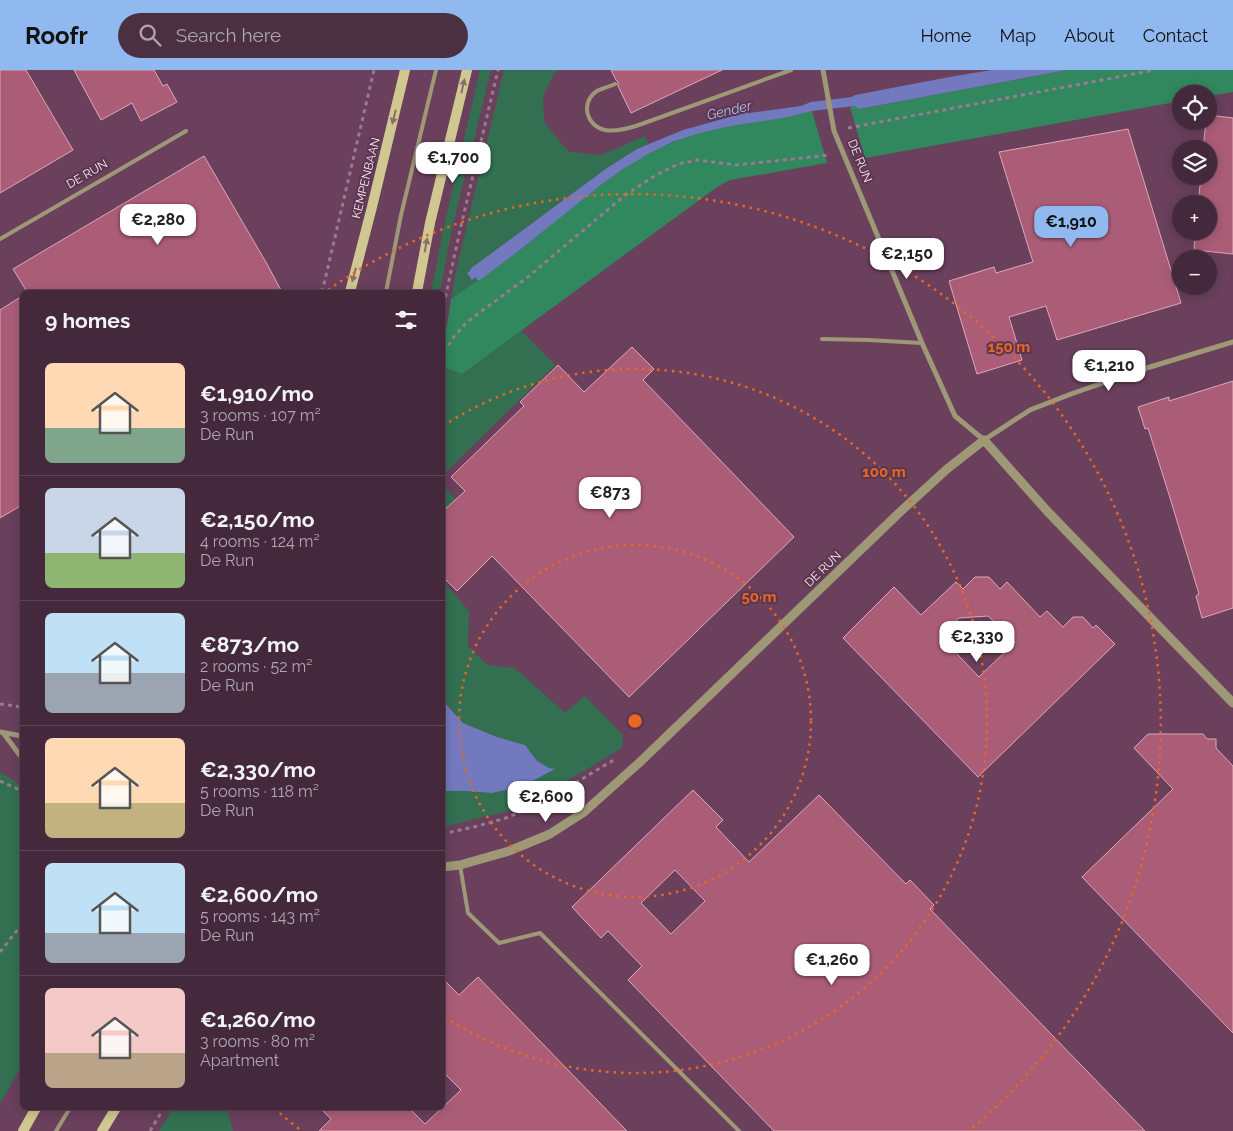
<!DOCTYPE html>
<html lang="en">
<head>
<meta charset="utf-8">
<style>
	:root { --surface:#44283b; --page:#4b3042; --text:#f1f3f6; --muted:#afa6af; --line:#5c4455; --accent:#90b9f0 }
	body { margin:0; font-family:Raleway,sans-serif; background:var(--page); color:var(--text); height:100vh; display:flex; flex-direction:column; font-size:19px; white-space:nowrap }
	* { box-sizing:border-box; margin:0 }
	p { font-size:16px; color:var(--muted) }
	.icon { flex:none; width:28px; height:28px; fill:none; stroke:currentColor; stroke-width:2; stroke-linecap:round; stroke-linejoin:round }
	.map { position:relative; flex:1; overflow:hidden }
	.panel { position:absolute; left:20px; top:220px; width:425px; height:820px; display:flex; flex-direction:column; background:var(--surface); border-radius:8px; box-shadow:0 2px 12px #0003,0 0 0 1px var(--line) }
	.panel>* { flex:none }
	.buttons { position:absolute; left:1172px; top:15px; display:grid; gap:10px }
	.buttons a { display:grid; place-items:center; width:45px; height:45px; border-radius:50%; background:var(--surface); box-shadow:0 2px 12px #0003,0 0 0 1px var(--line); font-size:25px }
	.price { position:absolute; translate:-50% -42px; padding:0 11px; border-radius:10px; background:#fff; color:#222; font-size:16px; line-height:32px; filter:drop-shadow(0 1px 2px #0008) }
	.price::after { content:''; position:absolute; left:50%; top:30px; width:15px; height:11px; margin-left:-8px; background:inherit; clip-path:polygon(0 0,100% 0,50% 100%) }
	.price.selected { background:var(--accent); color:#111 }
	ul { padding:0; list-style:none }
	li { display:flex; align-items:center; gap:15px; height:125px; padding:0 25px }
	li+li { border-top:1px solid var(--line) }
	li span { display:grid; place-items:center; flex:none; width:140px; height:100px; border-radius:8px; color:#555 }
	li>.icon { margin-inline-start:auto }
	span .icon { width:60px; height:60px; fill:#fffc; stroke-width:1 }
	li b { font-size:21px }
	h2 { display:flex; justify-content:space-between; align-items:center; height:60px; padding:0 25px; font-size:21px }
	header { display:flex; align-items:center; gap:30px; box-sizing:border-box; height:70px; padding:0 25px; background:var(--accent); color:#111 }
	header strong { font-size:24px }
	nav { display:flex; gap:28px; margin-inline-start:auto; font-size:18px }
	.search { width:350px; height:45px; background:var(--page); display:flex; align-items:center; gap:12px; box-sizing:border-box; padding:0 18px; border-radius:28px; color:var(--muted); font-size:19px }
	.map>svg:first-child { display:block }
	.built { fill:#6a405d; fill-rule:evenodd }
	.green { fill:#327051 }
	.forest { fill:#31885f }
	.water { fill:#7379be }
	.building { fill:#ab5d78; stroke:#dda8b7; fill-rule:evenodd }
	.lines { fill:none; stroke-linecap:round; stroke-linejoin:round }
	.path { stroke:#9a7a8f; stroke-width:3; stroke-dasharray:4 4; stroke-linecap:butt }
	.service { stroke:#9e9877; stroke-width:4 }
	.minor { stroke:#9e9877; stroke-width:5 }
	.tertiary { stroke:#9e9877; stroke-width:9 }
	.secondary { stroke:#d1c791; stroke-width:10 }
	.oneway { fill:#8a7069 }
	.ring { fill:none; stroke:#ea6723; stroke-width:2.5; stroke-dasharray:2.5 5 }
	.labels { text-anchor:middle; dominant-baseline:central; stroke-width:4; stroke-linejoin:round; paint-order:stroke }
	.street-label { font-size:12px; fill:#fee6f5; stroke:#5b364f }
	.water-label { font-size:14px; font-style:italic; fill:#b5bcf6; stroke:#5b364f }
	.centre { fill:#ea6723; stroke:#5b364f; stroke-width:2.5 }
	.ring-label { font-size:15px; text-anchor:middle; font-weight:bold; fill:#ea6723; stroke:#5b364f; stroke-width:4; stroke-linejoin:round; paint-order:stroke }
</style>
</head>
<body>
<header>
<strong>Roofr</strong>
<div class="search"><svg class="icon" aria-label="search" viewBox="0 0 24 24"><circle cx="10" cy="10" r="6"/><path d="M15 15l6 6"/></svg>Search here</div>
<nav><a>Home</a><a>Map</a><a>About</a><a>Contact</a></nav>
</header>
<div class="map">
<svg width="1233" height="1061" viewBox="0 0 1233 1061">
	<rect width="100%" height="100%" fill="#5b364f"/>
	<path class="built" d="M0,0H1233V1061H0ZM1181,24H1209V51H1181ZM1181,79H1209V106H1181ZM1181,134H1209V161H1181ZM1181,189H1209V216H1181ZM22,222H442V1038H22Z"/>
	<g class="green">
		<polygon points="480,0 491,0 452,159 440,222 431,222 444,156"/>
		<polygon points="504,0 559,0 554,3 543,27 544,52 569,82 601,85 645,66 649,74 637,79 607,98 471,198 471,200 467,203 472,210 476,207 477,210 480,210 451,229 456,201"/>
		<polygon points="521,260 555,295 443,405 443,297 462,304"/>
		<polygon points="443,415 457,431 443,445"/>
		<polygon points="442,510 469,541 468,576 487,595 515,598 565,643 585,626 623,665 622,678 544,725 504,742 443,757 443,721 467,721 554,699 549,698 537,691 525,675 498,667 463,653 443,631"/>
		<polygon points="0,702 22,716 22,995 0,1034"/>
		<polygon points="173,1038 227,1038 233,1061 159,1061"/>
	</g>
	<g class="forest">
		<polygon points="1067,0 1233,0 1233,22 1209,26 1209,24 1181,24 1181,31 865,88 850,37 856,36 859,39"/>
		<path d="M812,41L827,93L730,110L717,117L462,304L443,297V281L451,229C480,209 510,189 537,166C580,132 620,94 671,73C716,54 766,53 812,41Z"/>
	</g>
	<g class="water">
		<polygon points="992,0 1067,0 859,39 855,36 812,41 788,47 726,57 697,64 672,72 650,83 623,99 602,114 516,183 480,210 477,210 476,207 472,210 467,203 471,200 470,199 607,98 637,79 683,60 744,43 744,41 749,43 764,41 801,36 811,32 852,27 855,25 955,6"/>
		<polygon points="443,631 463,653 497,667 525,675 537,691 549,698 555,699 523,716 492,723 467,721 443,721"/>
	</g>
	<g class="building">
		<polygon points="0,0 26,0 73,80 0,123"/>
		<polygon points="74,0 154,0 163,16 167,14 177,32 141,51 132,33 101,50"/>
		<polygon points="611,0 722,0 631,43 618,16 618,12 616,10"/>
		<polygon points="1209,45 1233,48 1233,184 1194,180 1195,161 1209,161 1209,134 1198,134 1201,106 1209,106 1209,79 1203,79 1206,51 1209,51"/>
		<polygon points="1128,59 1181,233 1057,270 1046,236 1009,247 1022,290 977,304 949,211 994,197 996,203 1033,192 999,82"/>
		<polygon points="204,86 267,194 282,222 27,222 13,199"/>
		<polygon points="22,226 22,435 0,448 0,240"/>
		<polygon points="632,277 654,299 643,310 794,467 629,627 492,486 457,521 442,506 442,442 465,421 451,407 524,336 520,332 558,295 584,322"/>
		<polygon points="1233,311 1233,538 1202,548 1196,526 1199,524 1171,431 1148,358 1145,359 1138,337 1169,327 1169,331"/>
		<path d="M975,507H989L1000,519L1007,512L1040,547L1047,541L1063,557L1073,547H1083L1093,558L1096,555L1115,574L978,707L843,568L894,517L921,545L956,512L963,519ZM988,546L1015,572L979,607L940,566L959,548Z"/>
		<polygon points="1148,664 1203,664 1207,669 1216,669 1216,678 1233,696 1233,963 1082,807 1173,719 1134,678"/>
		<path d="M693,720L723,750L716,757L749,792L819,725L906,814L910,810L934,835L930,839L1145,1061H774L628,910L642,896L608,861L601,868L572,837ZM675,800L705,831L671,864L641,833Z"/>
		<polygon points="478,907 627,1061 319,1061 331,1049 320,1038 409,1038 425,1054 461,1020 442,1001 442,908 459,925"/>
	</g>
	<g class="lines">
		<g class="path">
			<polyline points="848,58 1155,0"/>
			<polyline points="321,222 324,214 374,0"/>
			<polyline points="442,243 460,160 498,0"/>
			<polyline points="442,277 447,278 453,268 467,252 529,206 624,126 656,105 678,94 697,90 736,95 830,85"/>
			<polyline points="0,634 22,637"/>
			<polyline points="0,711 22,721"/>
			<polyline points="442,764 478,756 506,748 540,734 612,691 616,691"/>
			<polyline points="0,882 22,854"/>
			<polyline points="150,1061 164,1038"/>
		</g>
		<g class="service">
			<path d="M615,14C609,17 602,18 597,21C580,32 586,56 605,60C615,62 626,59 636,56L791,0"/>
			<polyline points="0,169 186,61"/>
			<polyline points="386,222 401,145 436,0"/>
			<polyline points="822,269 868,270 922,273"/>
			<polyline points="460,795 468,843 499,873 540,863 739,1061"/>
			<polyline points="56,1061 70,1038"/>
		</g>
		<g class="minor">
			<polyline points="823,0 834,61 922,273 955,346 984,370 1030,340 1071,324 1140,300 1233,272"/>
			<polyline points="0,662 22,666"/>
			<polyline points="4,664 22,688"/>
		</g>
		<polyline class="tertiary" points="442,797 460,795 509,781 550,764 584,742 639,693 900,442 947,399 984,370 1048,442 1233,633"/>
		<g class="secondary">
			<polyline points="350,222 372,137 405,0"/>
			<polyline points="417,222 430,153 467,0"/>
			<polyline points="23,1061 36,1038"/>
			<polyline points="102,1061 116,1038"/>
		</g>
	</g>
	<defs><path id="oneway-solid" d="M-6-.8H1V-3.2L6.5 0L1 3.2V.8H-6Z" transform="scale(1.25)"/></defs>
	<g class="oneway">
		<use href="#oneway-solid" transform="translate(463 16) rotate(-77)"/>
		<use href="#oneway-solid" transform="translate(394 47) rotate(104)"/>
		<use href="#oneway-solid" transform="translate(426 175) rotate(-79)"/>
		<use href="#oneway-solid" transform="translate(354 205) rotate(105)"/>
	</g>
	<g class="ring">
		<circle cx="635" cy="651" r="176"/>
		<path d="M443 356A352 352 0 1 1 443 946"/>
		<path d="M299 1059A529 529 0 0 1 274 1038M328 220A529 529 0 0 1 971 1059"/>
	</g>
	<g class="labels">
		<g class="street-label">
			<text transform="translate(860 91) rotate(68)">DE RUN</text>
			<text transform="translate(87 104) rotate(-30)">DE RUN</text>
			<text transform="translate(366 108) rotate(-76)">KEMPENBAAN</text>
			<text transform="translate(823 499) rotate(-44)">DE RUN</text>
		</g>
		<g class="water-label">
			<text transform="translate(729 40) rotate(-13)">Gender</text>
		</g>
	</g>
	<circle cx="635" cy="651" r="8" class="centre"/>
	<g class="ring-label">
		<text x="1009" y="282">150 m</text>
		<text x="884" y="407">100 m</text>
		<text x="759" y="532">50 m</text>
	</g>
</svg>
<div class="buttons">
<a><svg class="icon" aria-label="locate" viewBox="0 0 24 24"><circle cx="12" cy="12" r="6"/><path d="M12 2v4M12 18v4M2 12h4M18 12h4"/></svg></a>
<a><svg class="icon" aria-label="layers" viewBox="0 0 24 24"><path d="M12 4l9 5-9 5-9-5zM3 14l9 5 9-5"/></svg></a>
<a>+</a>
<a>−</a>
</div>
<b class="price" style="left:453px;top:114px">€1,700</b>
<b class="price" style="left:158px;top:176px">€2,280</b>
<b class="price selected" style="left:1071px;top:178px">€1,910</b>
<b class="price" style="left:907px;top:210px">€2,150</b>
<b class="price" style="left:1109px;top:322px">€1,210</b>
<b class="price" style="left:610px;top:449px">€873</b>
<b class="price" style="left:977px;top:593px">€2,330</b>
<b class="price" style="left:546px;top:753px">€2,600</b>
<b class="price" style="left:832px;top:916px">€1,260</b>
<section class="panel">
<h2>9 homes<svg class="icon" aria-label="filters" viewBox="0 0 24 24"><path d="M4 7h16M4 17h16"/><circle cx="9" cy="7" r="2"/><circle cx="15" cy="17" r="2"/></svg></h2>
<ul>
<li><span style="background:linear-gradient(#ffd9b3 65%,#7fa58c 0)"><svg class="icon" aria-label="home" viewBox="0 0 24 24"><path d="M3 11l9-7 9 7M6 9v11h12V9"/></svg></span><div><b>€1,910/mo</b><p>3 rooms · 107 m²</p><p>De Run</p></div></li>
<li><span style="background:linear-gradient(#c9d6e8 65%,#8fb573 0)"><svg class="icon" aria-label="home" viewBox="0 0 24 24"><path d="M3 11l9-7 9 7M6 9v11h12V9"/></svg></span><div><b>€2,150/mo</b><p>4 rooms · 124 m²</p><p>De Run</p></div></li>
<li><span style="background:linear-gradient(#bfe0f5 60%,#9aa5b1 0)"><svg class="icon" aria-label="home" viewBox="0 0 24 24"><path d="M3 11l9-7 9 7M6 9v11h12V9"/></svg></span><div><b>€873/mo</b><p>2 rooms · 52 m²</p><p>De Run</p></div></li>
<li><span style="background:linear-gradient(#ffd9b3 65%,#c2b280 0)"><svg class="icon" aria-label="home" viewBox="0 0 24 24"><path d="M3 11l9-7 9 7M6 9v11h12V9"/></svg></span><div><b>€2,330/mo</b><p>5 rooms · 118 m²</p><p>De Run</p></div></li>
<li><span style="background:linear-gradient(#bfe0f5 70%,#9aa5b1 0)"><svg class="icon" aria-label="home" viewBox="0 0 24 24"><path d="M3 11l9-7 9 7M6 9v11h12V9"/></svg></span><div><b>€2,600/mo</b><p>5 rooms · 143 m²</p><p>De Run</p></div></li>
<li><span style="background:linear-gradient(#f6c9c9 65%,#b9a48a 0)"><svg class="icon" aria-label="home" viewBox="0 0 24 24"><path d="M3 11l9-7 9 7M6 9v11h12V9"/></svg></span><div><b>€1,260/mo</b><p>3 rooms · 80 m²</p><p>Apartment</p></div></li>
</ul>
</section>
</div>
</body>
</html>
